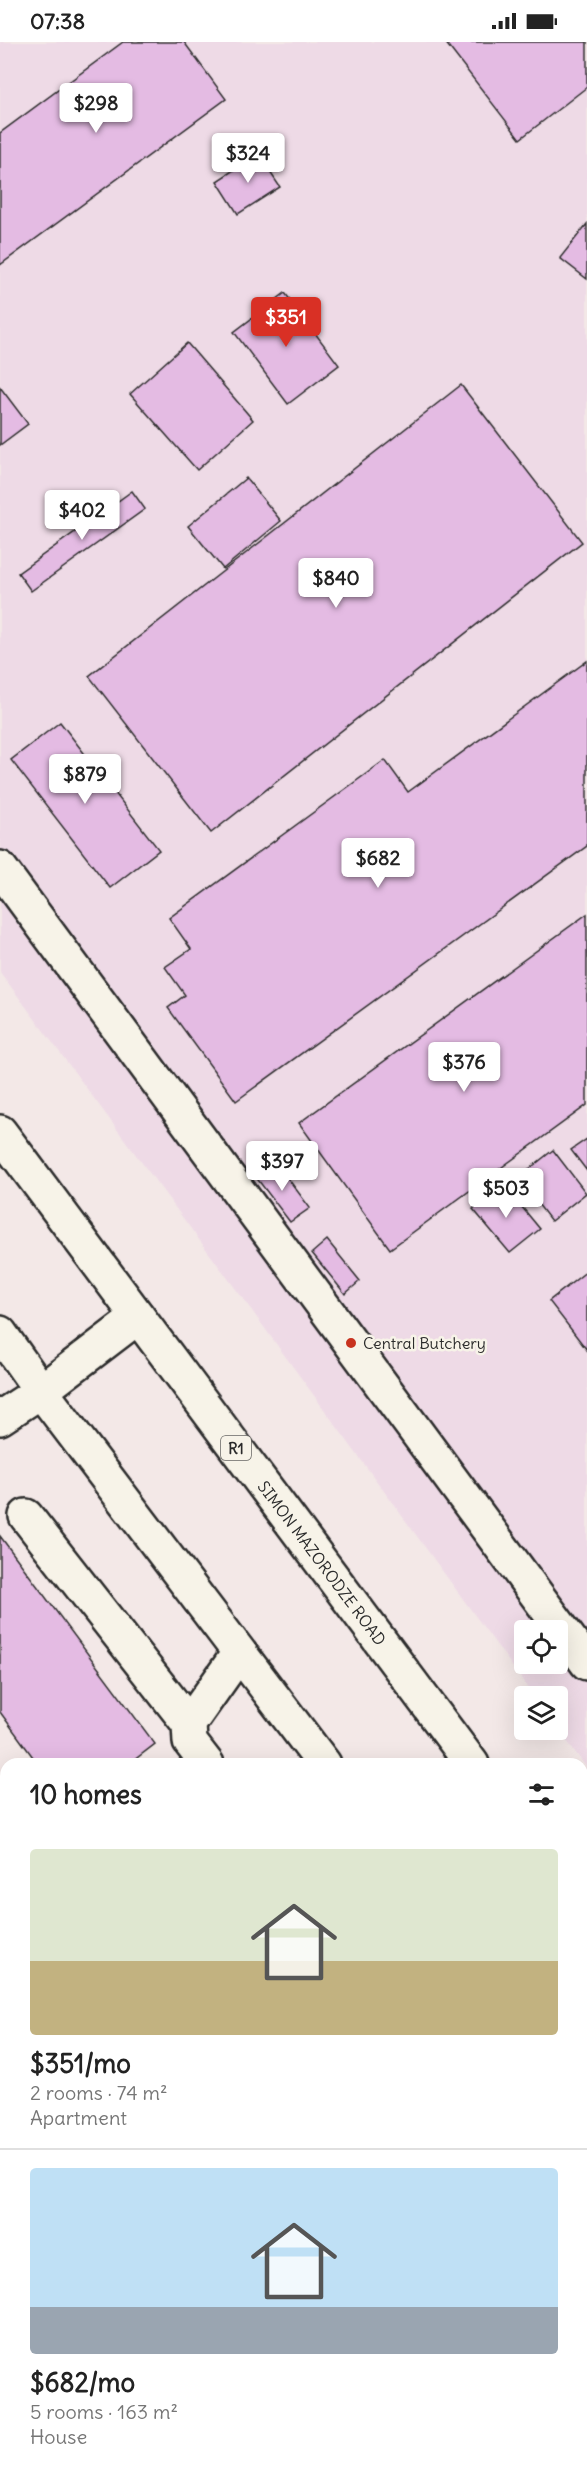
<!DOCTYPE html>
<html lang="en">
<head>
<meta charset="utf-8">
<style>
	:root { --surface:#fff; --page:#f2f2f2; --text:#222; --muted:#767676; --line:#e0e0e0; --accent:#d93025 }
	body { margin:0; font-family:Delius,sans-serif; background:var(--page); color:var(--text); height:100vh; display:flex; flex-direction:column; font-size:22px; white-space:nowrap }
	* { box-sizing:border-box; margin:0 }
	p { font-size:20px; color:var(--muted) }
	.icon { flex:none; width:33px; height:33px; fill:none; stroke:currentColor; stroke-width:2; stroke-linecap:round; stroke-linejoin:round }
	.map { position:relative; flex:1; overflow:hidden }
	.sheet { position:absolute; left:0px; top:1716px; width:588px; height:720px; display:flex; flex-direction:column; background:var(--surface); border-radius:18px 18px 0 0; box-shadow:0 6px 24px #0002 }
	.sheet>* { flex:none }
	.fabs { position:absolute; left:514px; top:1578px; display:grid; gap:12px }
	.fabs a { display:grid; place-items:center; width:54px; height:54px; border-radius:6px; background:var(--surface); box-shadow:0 6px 24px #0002; font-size:30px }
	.price { position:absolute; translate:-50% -51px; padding:0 14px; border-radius:6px; background:#fff; color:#222; font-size:20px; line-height:39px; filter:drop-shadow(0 2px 3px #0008) }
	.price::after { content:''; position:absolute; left:50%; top:36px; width:18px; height:14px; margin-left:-9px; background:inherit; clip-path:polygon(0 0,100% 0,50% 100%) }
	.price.selected { background:var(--accent); color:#fff }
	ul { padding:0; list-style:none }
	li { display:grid; align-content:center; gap:12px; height:318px; padding:0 30px }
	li+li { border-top:2px solid var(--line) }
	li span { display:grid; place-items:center; height:186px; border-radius:6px; color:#555 }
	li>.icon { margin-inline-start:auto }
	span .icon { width:108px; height:108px; fill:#fffc; stroke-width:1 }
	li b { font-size:26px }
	h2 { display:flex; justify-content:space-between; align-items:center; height:72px; padding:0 30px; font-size:26px }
	.status { display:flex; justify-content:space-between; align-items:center; height:42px; padding:0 30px; background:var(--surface); direction:ltr }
	.status svg { height:16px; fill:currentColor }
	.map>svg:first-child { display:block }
	.built { fill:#eedae6; fill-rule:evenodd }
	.building { fill:#e4bbe3; stroke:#2b2b2b; stroke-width:1.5 }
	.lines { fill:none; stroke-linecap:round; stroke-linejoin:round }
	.minor-casing { stroke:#2b2b2b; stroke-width:38 }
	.highway-casing { stroke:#2b2b2b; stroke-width:38 }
	.minor { stroke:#f7f3e8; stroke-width:33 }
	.highway { stroke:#f7f3e8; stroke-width:33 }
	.poi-dot { fill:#c8321e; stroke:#f7f3e8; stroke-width:2 }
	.labels { text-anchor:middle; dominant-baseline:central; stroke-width:5; stroke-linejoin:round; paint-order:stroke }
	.shield { fill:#f7f3e8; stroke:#686764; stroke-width:1.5 }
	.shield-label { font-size:15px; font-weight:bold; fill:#2b2b2b }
	.poi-label { font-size:16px; fill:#2b2b2b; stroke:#f7f3e8; text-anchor:start }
	.street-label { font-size:16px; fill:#2b2b2b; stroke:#f7f3e8 }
</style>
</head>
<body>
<div class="status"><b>07:38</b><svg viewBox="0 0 49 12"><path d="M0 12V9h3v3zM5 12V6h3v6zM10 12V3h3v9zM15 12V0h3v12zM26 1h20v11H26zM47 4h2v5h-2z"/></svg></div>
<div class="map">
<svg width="587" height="2436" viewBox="0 0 587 2436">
	<rect width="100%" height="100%" fill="#f3e8e7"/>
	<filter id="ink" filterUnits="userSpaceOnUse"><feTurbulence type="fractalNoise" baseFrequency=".0167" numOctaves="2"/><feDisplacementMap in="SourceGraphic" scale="12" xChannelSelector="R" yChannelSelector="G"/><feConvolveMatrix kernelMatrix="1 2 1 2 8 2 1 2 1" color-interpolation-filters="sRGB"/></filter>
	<g filter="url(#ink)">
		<path class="built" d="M0,0H587V1726L558,1687V1654H534L247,1262L0,930ZM525,1588H558V1622H525Z"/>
		<g class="building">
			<polygon points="123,0 184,0 226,57 0,223 0,91"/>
			<polygon points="445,0 587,0 587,45 520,97"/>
			<polygon points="258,112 280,145 238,172 217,139"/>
			<polygon points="587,182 587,237 560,216"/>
			<polygon points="285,251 339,323 288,362 234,290"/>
			<polygon points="187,301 253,378 197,428 130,352"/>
			<polygon points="461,343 582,500 211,791 89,634"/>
			<polygon points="0,345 28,382 0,403"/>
			<polygon points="246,436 281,479 223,527 188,484"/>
			<polygon points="132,449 145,467 31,549 18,531"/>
			<polygon points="587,619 587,804 236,1059 168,966 185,953 165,925 191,907 169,876 385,718 408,750"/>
			<polygon points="60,680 159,808 110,846 11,718"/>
			<polygon points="587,872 587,1063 390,1207 299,1081"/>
			<polygon points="587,1097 587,1129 571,1108"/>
			<polygon points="553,1108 586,1151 551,1179 518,1136"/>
			<polygon points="275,1119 310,1166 290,1180 255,1134"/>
			<polygon points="503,1142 540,1187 510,1211 473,1167"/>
			<polygon points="327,1198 360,1239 345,1252 312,1211"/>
			<polygon points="587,1229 587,1308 549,1259"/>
			<polygon points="0,1494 155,1702 129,1722 38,1722 0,1670"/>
			<polygon points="0,1738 6,1746 6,1796 0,1788"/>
			<polygon points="582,2307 587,2314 587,2436 567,2436 563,2430 582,2430"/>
			<polygon points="463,2430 506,2430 511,2436 467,2436"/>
		</g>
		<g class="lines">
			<g class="minor-casing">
				<g id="minor">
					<polyline points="0,826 587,1621"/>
					<polyline points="0,1376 41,1349 138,1275"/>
					<polyline points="26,1474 189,1682"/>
					<polyline points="207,1722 190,1700 189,1682 239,1611"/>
					<polyline points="0,1896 6,1904"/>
					<polyline points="582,2219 587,2226"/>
					<polyline points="402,2430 407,2436"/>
				</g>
			</g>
			<g class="highway-casing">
				<g id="highway">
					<polyline points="0,1090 472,1722"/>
					<polyline points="0,1291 41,1349 324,1722"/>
					<polyline points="582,1870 587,1877"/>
					<polyline points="582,2062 587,2068"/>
				</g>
			</g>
			<use href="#minor" class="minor"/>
			<use href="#highway" class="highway"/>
		</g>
	</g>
	<circle class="poi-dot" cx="351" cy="1301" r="6"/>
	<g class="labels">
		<rect class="shield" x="221" y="1394" width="30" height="24" rx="4.5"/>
		<g class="shield-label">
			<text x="236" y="1406">R1</text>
		</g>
		<g class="poi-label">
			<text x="363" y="1301">Central Butchery</text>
		</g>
		<g class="street-label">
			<text transform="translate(322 1521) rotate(53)">SIMON MAZORODZE ROAD</text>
		</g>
	</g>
</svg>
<div class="fabs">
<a><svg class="icon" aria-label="locate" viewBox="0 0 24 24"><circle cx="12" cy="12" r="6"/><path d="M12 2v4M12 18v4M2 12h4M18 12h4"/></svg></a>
<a><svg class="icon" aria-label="layers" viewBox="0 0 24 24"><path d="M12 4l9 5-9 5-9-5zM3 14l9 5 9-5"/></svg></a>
</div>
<b class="price" style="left:96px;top:92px">$298</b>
<b class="price" style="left:248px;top:142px">$324</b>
<b class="price selected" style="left:286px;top:306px">$351</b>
<b class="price" style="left:82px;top:499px">$402</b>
<b class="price" style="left:336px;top:567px">$840</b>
<b class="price" style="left:85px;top:763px">$879</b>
<b class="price" style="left:378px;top:847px">$682</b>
<b class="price" style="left:464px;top:1051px">$376</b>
<b class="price" style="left:282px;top:1150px">$397</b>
<b class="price" style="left:506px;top:1177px">$503</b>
<section class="sheet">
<h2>10 homes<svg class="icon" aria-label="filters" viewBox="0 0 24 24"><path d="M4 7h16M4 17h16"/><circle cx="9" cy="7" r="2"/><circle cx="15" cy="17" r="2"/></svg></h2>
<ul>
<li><span style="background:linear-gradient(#dfe7d0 60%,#c2b280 0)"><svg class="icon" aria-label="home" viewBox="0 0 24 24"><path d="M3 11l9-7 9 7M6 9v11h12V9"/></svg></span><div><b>$351/mo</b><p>2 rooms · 74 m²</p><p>Apartment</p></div></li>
<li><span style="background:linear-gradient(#bfe0f5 75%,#9aa5b1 0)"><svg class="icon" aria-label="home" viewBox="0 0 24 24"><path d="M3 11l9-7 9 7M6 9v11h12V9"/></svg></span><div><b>$682/mo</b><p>5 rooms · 163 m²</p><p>House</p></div></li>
</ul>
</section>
</div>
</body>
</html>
